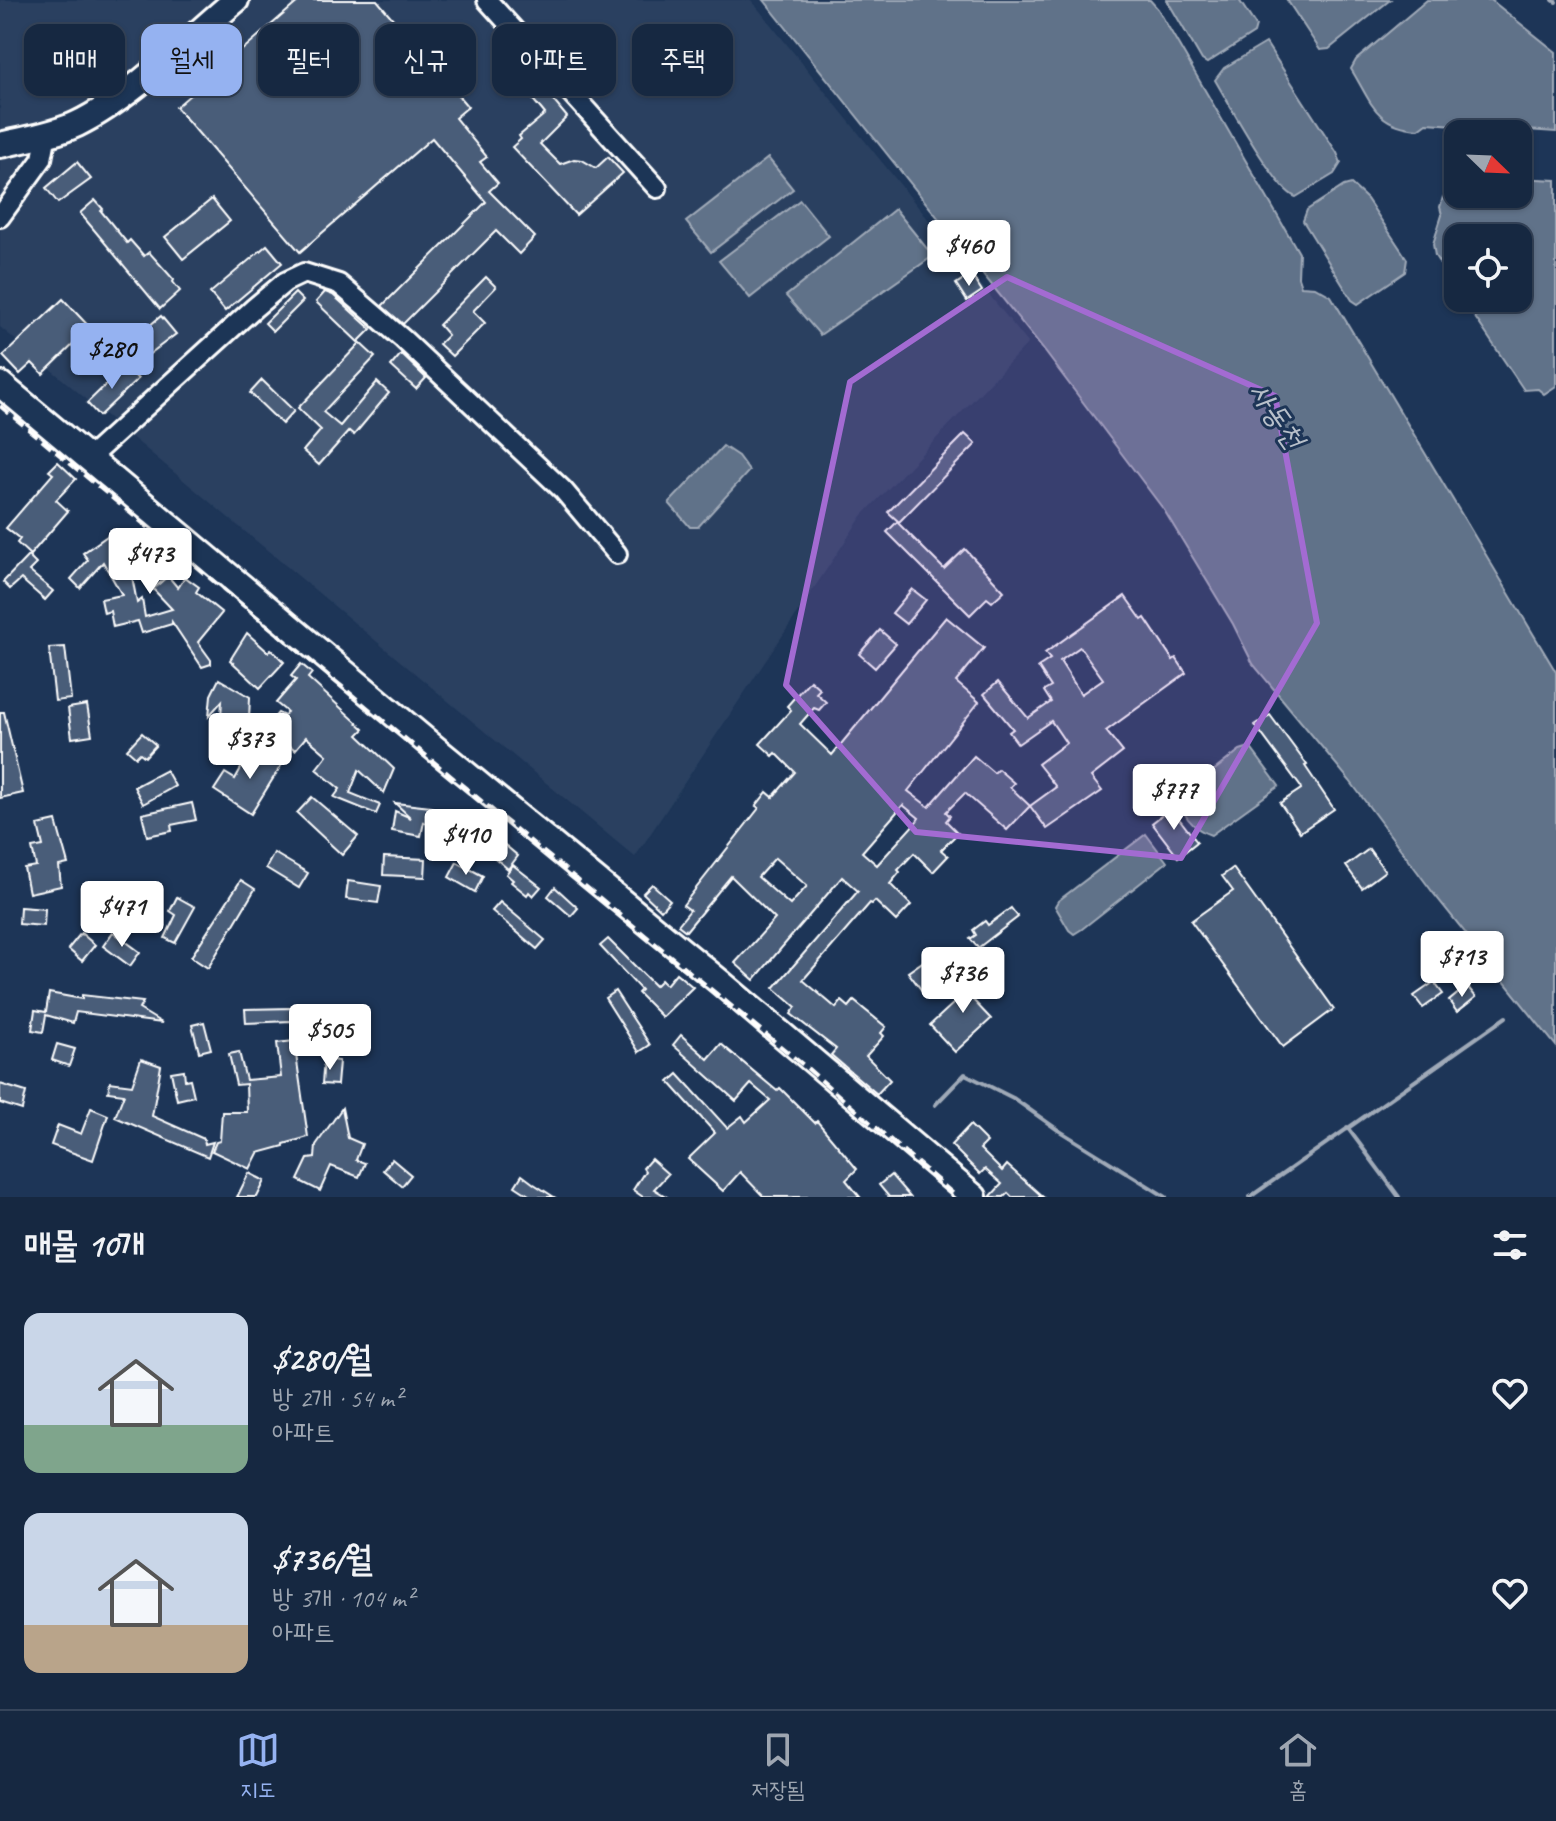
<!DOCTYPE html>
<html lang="ko">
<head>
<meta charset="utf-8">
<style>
	:root { --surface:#162841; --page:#23344c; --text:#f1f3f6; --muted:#9ea6b1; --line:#35445a; --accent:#95b2f1 }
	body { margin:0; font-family:Caveat,"Poor Story",sans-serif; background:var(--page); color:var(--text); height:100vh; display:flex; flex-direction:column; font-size:30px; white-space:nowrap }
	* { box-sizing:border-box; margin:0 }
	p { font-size:26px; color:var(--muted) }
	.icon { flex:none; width:44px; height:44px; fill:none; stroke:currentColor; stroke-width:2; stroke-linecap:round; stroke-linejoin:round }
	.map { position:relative; height:1197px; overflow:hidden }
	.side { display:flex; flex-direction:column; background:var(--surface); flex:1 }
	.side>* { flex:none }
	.hud { position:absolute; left:24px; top:24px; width:800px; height:72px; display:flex; gap:16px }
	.needle { width:52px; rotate:113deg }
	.fabs { position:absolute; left:1444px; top:120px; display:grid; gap:16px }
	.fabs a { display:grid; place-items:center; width:88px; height:88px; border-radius:16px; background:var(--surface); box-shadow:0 2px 6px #0004,0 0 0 2px var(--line); font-size:40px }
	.price { position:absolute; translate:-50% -68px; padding:0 18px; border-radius:8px; background:#fff; color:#222; font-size:26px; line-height:52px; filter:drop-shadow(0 2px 4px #0008) }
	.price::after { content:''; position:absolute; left:50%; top:48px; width:24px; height:18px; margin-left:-12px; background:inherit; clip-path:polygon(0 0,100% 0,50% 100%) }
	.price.current { background:var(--accent); color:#111 }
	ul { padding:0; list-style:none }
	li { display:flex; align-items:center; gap:24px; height:200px; padding:0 24px }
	li span { display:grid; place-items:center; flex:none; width:224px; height:160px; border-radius:16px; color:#555 }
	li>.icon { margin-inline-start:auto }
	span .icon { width:96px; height:96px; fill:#fffc; stroke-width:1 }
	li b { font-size:34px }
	h2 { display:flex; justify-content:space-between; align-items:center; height:96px; padding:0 24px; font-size:34px }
	.pill { padding:0 28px; border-radius:16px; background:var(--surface); box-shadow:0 2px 6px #0004,0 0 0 2px var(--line); font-size:28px; line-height:72px }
	.pill.current { background:var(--accent); color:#111 }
	.menu { display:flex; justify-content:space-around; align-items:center; height:112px; border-top:2px solid var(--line); background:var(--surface); font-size:22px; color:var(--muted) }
	.menu a { display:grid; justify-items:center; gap:4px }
	.menu .current { color:var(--accent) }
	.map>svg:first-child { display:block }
	.built { fill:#2a4161 }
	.water { fill:#617289; stroke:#a0aab8; stroke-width:2 }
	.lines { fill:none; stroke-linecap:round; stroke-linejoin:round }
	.stream { stroke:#a0aab8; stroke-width:4 }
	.building { fill:#4a5d79; stroke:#fff; stroke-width:2; fill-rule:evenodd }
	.minor-casing { stroke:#fff; stroke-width:24 }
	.major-casing { stroke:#fff; stroke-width:30 }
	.minor { stroke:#1d3557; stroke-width:18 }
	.major { stroke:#1d3557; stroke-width:24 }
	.rail { stroke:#fff; stroke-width:4; stroke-dasharray:12 6; stroke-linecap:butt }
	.marked { fill:#a36bd2; fill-opacity:0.2; stroke:#a36bd2; stroke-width:6; stroke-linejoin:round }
	.labels { text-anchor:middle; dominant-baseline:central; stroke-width:6; stroke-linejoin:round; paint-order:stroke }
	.water-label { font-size:30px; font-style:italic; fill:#b8c0ca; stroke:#1d3557 }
</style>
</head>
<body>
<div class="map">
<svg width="1556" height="1197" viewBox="0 0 1556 1197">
	<rect width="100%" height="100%" fill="#1d3557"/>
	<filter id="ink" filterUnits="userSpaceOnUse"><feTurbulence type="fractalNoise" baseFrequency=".0125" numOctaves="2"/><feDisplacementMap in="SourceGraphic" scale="16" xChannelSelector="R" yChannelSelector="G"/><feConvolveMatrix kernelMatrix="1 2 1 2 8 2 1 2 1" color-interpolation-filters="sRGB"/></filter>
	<g filter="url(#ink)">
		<polygon class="built" points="0,0 751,0 1028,343 862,516 635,857 0,327"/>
		<g class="water">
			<polygon points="764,0 1150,0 1158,9 1299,253 1298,277 1301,286 1315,287 1331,296 1556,672 1556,1046 1434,894 1350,781 1253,664 1233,624 1164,510 1046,353"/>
			<polygon points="1167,0 1239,0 1256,26 1254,33 1207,63 1202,60"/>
			<polygon points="1287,0 1390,0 1329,49 1320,50"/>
			<path d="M1427,0H1491L1556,52V132L1427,123L1419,129C1375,126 1372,103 1351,69L1356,60Z"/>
			<path d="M1266,43L1337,153L1341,163L1334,174L1296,197C1276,191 1228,102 1215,80L1224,68Z"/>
			<polygon points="768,158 793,189 711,252 686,222"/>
			<polygon points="1518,178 1556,180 1556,386 1544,394 1538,389 1524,390 1462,298 1518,298 1518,238 1458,238 1458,292 1435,256 1433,244 1442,215 1440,207 1443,197 1458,179 1458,194 1518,194"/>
			<polygon points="1351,184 1367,199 1407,259 1405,272 1358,304 1352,300 1303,221 1307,210 1344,186"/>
			<polygon points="800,200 829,236 750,298 719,261"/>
			<polygon points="895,209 933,256 820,335 786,296"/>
			<polygon points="723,446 738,456 749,471 698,527 690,527 669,503"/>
			<path d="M1250,747L1279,786L1211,835C1195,830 1175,811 1184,794L1240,750Z"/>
			<polygon points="1146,834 1167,862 1082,929 1074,934 1069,930 1055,906 1058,901"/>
		</g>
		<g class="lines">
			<g class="stream">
				<polyline points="1553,0 1556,2"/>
				<polyline points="935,1105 965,1074 1013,1098 1058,1130 1166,1197"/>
				<polyline points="1347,1127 1399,1197"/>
				<polyline points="1250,1197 1506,1017"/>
			</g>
		</g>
		<g class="building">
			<polygon points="300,0 377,0 468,107 455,118 487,157 480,162 498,183 489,191 535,237 519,254 496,231 403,324 382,306 486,202 432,138 300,252 176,107"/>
			<polygon points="526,68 567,117 540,144 560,164 574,159 582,160 596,168 608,157 623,173 576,215 512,147 521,139 519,136 545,114 515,78"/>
			<polygon points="77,162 91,179 58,203 46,188"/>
			<polygon points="212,199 230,221 183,259 165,237"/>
			<polygon points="95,200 103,209 101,211 127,243 130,240 144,256 149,252 174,280 173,282 180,291 160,309 80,213"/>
			<polygon points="267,245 282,263 225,311 210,293"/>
			<polygon points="971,274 982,291 967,301 956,284"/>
			<polygon points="486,277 496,287 473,311 485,323 452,356 439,344 448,335 439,325"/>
			<polygon points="325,292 333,295 371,329 358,342 316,302"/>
			<polygon points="295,293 303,301 273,331 265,323"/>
			<polygon points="63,299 97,335 88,344 81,337 43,374 32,363 20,374 3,356"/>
			<polygon points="161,316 176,334 131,368 117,354 151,329 149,326"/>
			<polygon points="360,343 375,357 323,412 340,426 377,382 389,393 354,435 349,431 319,465 303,451 321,430 298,408"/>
			<polygon points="401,354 426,378 416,389 391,366"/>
			<polygon points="125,366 138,379 99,416 87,403"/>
			<polygon points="262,380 294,411 282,424 250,393"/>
			<polygon points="965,434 976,444 899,522 888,512"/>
			<polygon points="58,462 76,479 56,500 68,511 30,555 17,543 20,539 6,528 53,474 49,471"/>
			<polygon points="897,522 944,569 965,549 1004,591 992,602 987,598 970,615 887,532"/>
			<polygon points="113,532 127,551 139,544 151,562 131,571 137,603 142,599 145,617 172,609 153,589 168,576 178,588 185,577 199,587 196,592 222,613 198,642 211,660 211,664 202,667 172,622 172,624 142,633 138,621 113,627 110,611 104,613 101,599 122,595 103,562 80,588 71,579 88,560 83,553"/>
			<polygon points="28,556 36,564 29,571 53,591 45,600 21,579 10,589 3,582"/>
			<polygon points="912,589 926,600 906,624 892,613"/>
			<path d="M1125,596L1142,620L1145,618L1173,660L1176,658L1186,673L1106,731L1123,752L1091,777L1102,791L1047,829L1030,806L1056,787L1038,764L1066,743L1051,721L1018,744L1009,732L1013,729L984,694L998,682L1028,718L1051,702L1044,691L1051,687L1038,667L1050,659L1045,653ZM1080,647L1103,679L1081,694L1060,661Z"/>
			<path d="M946,617L984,648L956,682L979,702L908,791L929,807L974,756L994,773L998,769L1014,783L1010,787L1030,806L1007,830L965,793L946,812L950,816L946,821L958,833L941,850L948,856L933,872L914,853L898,870L900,872L890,884L911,905L896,921L875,901L872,904L870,903L803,980L836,1008L842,1001L849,1007L854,1001L886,1027L881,1033L884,1036L866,1056L890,1080L877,1094L831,1055L836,1049L791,1014L796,1007L774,988L858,891L842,877L754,980L735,963L775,919L731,876L686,931L678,925L690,910L683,905L759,808L756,806L767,792L773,797L795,772L776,753L773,756L760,744L791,710L787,706L810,680L820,689L816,693L826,702L819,710L814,708L800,724L832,755ZM903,805L919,818L917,821L877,865L862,852ZM775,858L807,886L790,905L758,877Z"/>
			<polygon points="880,630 896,644 875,668 859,654"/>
			<polygon points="247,633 268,652 271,649 284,662 260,688 230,660"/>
			<polygon points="65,647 71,699 55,701 49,648"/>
			<polygon points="301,664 312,673 308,678 364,729 358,735 394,769 384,793 359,770 350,793 380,805 376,814 334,797 340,789 316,769 327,755 306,737 295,750 267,726 278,713 284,716 287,712 276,703 296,680 291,676"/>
			<polygon points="219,679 250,697 249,719 221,717 222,701 209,716 211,695"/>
			<polygon points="87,705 92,735 72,738 68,708"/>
			<polygon points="0,712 4,712 23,793 0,798"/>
			<polygon points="1270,715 1307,765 1305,766 1334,809 1300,832 1280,803 1301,789 1300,786 1255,725"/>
			<polygon points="142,733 156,745 145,757 140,753 136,757 127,749"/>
			<polygon points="253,747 282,764 251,814 214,790 225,773 235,779"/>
			<polygon points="166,770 175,786 143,804 134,787"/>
			<polygon points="312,797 358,836 342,855 297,813"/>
			<polygon points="192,803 196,820 171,825 172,831 147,836 142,814"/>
			<polygon points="395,803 431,807 494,836 518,856 508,869 482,847 480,850 424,822 421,836 392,831 395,811 411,818"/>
			<polygon points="1171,808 1197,842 1178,857 1152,823"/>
			<polygon points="56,821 68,864 59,866 61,886 29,893 24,868 36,866 32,848 43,846 38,825"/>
			<polygon points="1369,849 1385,871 1362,888 1346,866"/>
			<polygon points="274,853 308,873 299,888 266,868"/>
			<polygon points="384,857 426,859 425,877 383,875"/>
			<polygon points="457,862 483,876 475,892 449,877"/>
			<polygon points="513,865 541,887 533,896 529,892 527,895 511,882 513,880 506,874"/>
			<polygon points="1233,868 1334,1009 1283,1047 1191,921 1233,891 1222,876"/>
			<polygon points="241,880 255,889 208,968 191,957"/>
			<polygon points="118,881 132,887 118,922 104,916"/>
			<polygon points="348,881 381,886 378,903 346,899"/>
			<polygon points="652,884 670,900 661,910 643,893"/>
			<polygon points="555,887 578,908 571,916 548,896"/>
			<polygon points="177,897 195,907 175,943 165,938 176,915 170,911"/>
			<polygon points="500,902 545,940 537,949 492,911"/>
			<polygon points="20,907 45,909 44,926 19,924"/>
			<polygon points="1011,908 1018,917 978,948 970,939 976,935 973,930 985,921 988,925"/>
			<polygon points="113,932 140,952 130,966 103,946"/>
			<polygon points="81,933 95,945 82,961 68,949"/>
			<polygon points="608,939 655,986 661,980 666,985 676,973 693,987 662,1017 638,993 641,990 600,946"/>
			<polygon points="934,954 948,974 923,992 908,972"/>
			<polygon points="973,970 987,988 973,1000 991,1019 955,1052 930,1025 967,991 959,981"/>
			<polygon points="1434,982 1443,994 1423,1008 1414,996"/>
			<polygon points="1467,986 1476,997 1457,1012 1449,1001"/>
			<polygon points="615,991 650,1045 639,1052 605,998"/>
			<polygon points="49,993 82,999 82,995 143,1002 139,1009 162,1023 76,1012 73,1023 46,1015 43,1032 32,1030 35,1010 46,1012"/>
			<polygon points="293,1008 338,1024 334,1036 291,1021 246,1023 245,1009"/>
			<polygon points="204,1022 211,1049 199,1052 192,1025"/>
			<polygon points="681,1035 708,1059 721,1044 777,1091 780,1088 815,1123 817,1121 857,1169 846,1180 860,1197 764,1197 740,1172 723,1191 688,1159 715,1133 669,1082 678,1074 727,1128 742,1116 746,1122 770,1100 751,1084 736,1101 673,1045"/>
			<polygon points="294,1041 308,1137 284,1144 284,1146 258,1153 250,1169 212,1151 216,1142 220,1141 222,1112 247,1112 246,1084 236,1085 229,1054 239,1052 246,1080 281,1077 277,1043"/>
			<polygon points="57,1044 75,1049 69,1066 52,1060"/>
			<polygon points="141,1059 161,1066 152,1116 204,1139 205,1144 213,1142 208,1157 115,1117 124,1094 108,1092 110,1082 132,1085"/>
			<polygon points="324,1059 339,1061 337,1085 322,1084"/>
			<polygon points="184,1070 185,1080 190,1079 194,1096 177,1100 171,1072"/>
			<polygon points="0,1084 26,1092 22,1110 0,1103"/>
			<polygon points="91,1108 108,1115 93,1160 51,1145 58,1125 81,1134"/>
			<polygon points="342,1108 348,1138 362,1144 356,1160 365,1163 359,1177 331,1166 320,1191 298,1180 308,1159 315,1158 316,1145"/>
			<polygon points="970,1125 987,1142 980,1149 1002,1171 1007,1165 1043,1197 1012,1197 1008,1193 1004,1197 990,1197 1002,1184 985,1169 980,1174 951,1145"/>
			<polygon points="392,1159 411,1175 402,1186 383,1170"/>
			<polygon points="651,1159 668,1174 654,1189 667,1197 643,1197 633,1190 645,1171 643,1168"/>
			<polygon points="249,1173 265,1181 257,1197 237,1197"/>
			<polygon points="522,1175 534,1184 554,1197 532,1197 515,1186"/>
			<polygon points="891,1175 910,1197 889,1197 879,1185"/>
		</g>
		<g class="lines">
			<g class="minor-casing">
				<g id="minor">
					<polyline points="487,0 657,188"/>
					<polyline points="0,217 42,159 47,133"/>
					<polyline points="90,457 254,308 285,282 304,273 339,284 403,339 563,490 617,554"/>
				</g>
			</g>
			<g class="major-casing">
				<g id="major">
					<path d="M0,145C25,139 53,135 77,124C131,98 189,39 236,0"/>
					<polyline points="0,384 431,745 720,982 974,1197"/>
				</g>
			</g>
			<use href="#minor" class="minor"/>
			<use href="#major" class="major"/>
			<polyline class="rail" points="0,406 807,1068 957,1197"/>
		</g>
	</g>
	<path class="marked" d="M1007,277L1275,396L1317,623L1181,858L916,832L786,685L850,382Z"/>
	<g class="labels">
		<g class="water-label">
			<text transform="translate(1277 415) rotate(55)">사동천</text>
		</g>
	</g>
</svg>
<div class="fabs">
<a><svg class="needle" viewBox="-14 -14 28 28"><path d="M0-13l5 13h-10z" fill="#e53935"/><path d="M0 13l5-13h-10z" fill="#9ea6b1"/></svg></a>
<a><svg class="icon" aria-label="locate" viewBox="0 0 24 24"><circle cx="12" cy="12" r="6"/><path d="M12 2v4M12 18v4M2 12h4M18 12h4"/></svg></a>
</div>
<b class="price" style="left:969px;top:288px">$460</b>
<b class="price current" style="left:112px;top:391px">$280</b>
<b class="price" style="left:150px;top:596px">$473</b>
<b class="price" style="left:250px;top:781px">$373</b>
<b class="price" style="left:1174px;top:832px">$777</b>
<b class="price" style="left:466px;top:877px">$410</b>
<b class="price" style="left:122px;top:949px">$471</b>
<b class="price" style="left:1462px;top:999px">$713</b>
<b class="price" style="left:963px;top:1015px">$736</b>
<b class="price" style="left:330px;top:1072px">$505</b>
<div class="hud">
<a class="pill">매매</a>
<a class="pill current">월세</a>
<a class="pill">필터</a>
<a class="pill">신규</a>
<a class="pill">아파트</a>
<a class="pill">주택</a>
</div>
</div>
<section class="side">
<h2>매물 10개<svg class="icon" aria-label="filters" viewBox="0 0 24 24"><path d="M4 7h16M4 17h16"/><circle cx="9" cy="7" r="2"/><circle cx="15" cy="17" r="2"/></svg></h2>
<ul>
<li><span style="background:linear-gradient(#c9d6e8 70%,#7fa58c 0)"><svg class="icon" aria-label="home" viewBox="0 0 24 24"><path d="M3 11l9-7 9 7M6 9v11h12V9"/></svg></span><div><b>$280/월</b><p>방 2개 · 54 m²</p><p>아파트</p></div><svg class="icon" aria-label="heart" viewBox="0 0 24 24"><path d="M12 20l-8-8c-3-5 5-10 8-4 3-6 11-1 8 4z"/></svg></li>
<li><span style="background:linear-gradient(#c9d6e8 70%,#b9a48a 0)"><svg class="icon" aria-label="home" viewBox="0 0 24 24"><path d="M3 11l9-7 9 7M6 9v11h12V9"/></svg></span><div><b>$736/월</b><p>방 3개 · 104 m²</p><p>아파트</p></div><svg class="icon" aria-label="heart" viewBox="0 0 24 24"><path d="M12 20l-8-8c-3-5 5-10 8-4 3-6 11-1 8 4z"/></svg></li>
</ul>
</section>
<nav class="menu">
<a class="current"><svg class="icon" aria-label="map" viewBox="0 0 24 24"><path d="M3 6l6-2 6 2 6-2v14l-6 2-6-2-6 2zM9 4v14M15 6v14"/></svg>지도</a>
<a><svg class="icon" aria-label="saved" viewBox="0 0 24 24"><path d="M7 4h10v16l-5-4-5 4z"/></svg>저장됨</a>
<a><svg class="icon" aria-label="home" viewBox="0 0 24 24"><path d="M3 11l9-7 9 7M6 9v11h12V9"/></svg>홈</a>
</nav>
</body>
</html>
